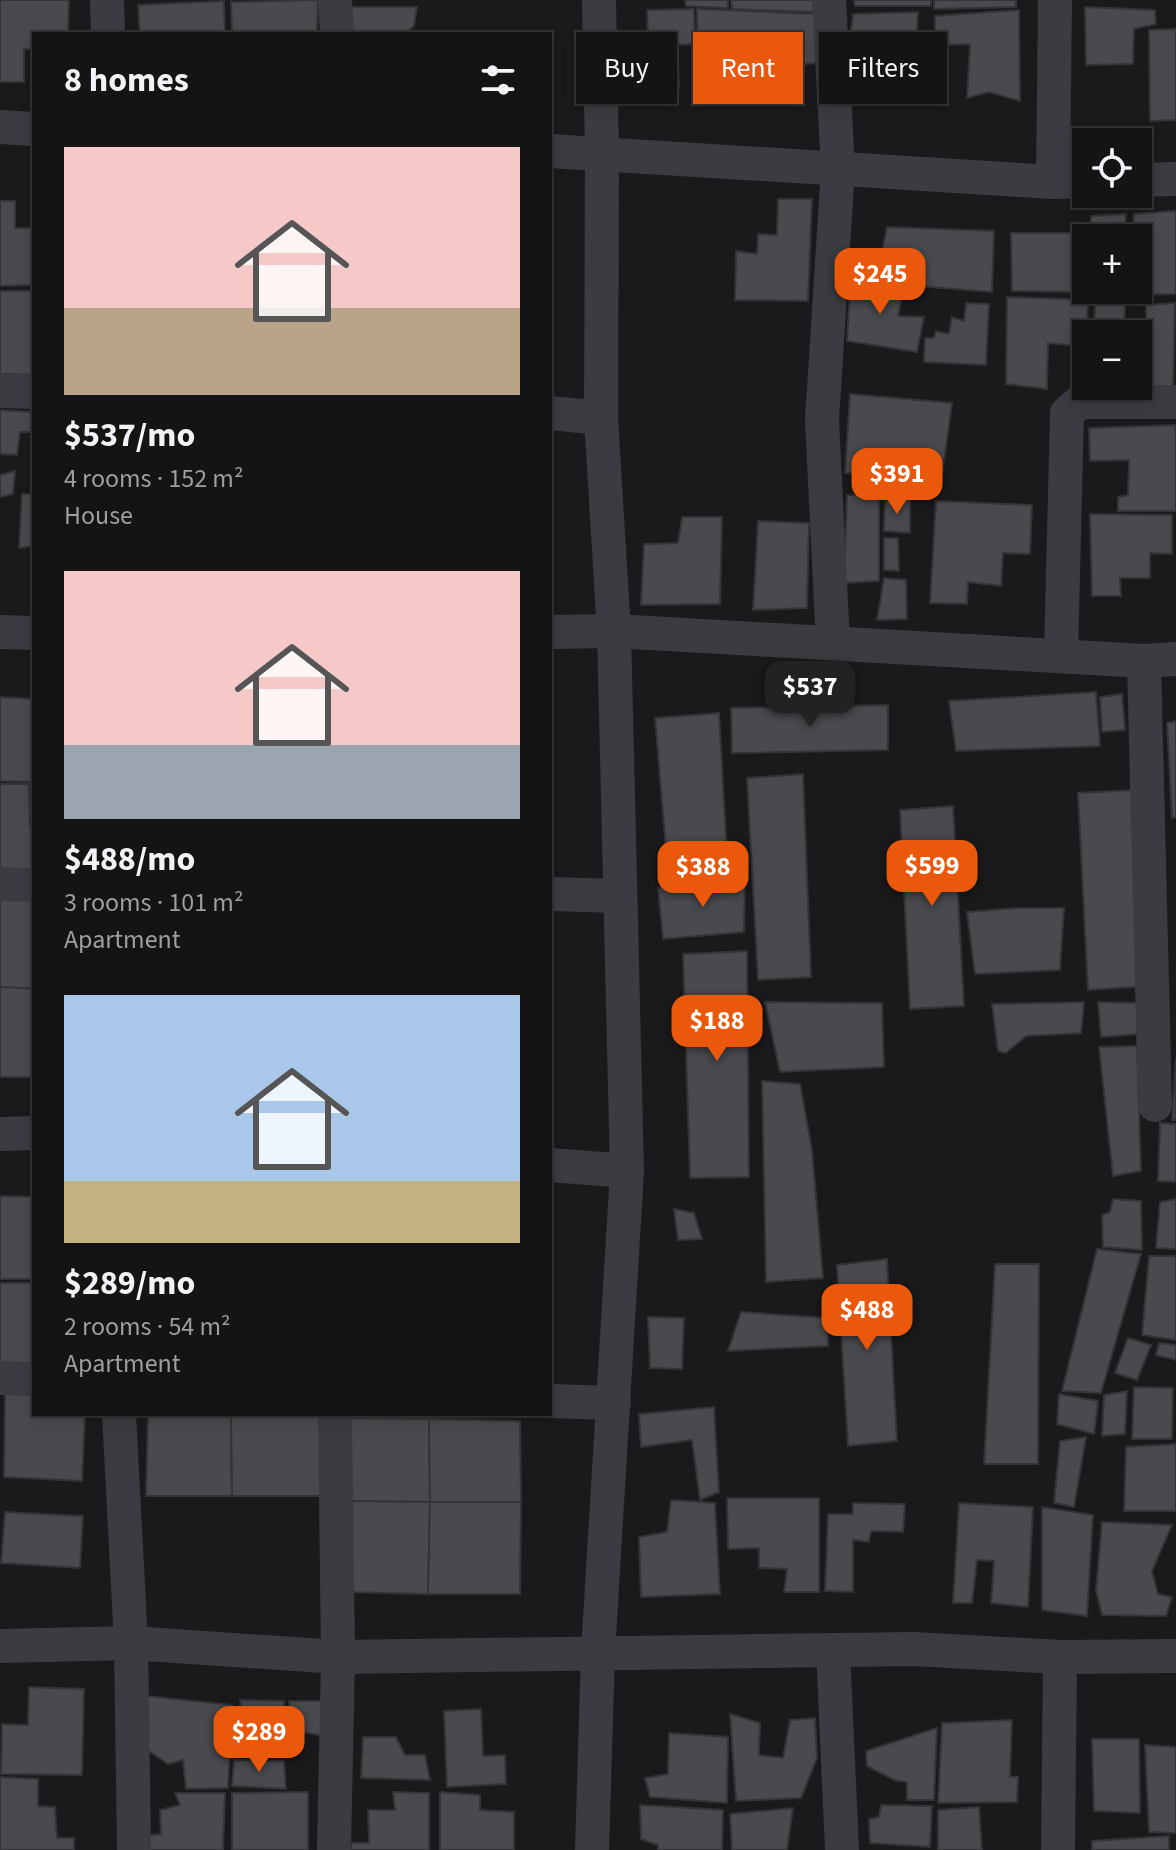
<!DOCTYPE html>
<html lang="en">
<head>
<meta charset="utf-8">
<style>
	:root { --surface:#141415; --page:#1d1d1e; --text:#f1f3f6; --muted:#9d9ea0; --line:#333334; --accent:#ea580c }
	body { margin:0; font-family:"Source Sans 3",sans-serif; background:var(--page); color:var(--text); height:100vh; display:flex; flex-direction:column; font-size:30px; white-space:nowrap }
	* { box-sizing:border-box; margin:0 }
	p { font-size:26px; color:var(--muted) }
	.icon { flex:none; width:44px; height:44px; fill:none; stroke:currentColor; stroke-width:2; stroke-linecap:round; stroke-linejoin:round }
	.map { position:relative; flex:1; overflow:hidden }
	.drawer { position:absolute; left:32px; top:32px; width:520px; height:1384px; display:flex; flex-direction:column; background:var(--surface); border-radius:0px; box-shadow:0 4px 12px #0003,0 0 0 2px var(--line) }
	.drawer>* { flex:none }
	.top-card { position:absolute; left:576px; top:32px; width:480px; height:72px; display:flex; gap:16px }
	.tools { position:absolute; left:1072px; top:128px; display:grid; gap:16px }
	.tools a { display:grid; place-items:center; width:80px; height:80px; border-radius:0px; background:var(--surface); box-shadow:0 4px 12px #0003,0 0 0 2px var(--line); font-size:40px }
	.price { position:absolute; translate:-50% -68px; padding:0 18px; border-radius:16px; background:var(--accent); color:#fff; font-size:26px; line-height:52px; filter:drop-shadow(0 2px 4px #0008) }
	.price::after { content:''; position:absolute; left:50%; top:48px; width:24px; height:18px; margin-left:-12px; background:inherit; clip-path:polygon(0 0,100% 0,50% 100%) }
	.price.current { background:#222; color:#fff }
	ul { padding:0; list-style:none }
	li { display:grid; align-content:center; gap:16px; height:424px; padding:0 32px }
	li span { display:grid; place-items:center; height:248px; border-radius:0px; color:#555 }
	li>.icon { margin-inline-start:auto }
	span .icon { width:144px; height:144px; fill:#fffc; stroke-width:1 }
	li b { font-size:34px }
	h2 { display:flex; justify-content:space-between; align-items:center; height:96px; padding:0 32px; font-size:34px }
	.tag { padding:0 28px; border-radius:0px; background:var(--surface); box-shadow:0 4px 12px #0003,0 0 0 2px var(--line); font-size:28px; line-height:72px }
	.tag.current { background:var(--accent); color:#fff }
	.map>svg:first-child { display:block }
	.building { fill:#494a4e; stroke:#343438; stroke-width:2 }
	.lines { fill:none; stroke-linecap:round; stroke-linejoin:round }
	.street { stroke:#3b3c41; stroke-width:34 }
</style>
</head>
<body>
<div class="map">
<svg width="1176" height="1850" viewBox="0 0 1176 1850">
	<rect width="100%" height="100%" fill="#1a1a1c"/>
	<g class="building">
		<polygon points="0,0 69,0 68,34 34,34 34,49 24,49 24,82 0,82"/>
		<polygon points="318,0 317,34 232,34 231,2"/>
		<polygon points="685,0 728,0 728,8 686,6"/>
		<polygon points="731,0 814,0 814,12 732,9"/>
		<polygon points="854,0 931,0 931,6 855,6"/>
		<polygon points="934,0 1016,0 1016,7 934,9"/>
		<polygon points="224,1 225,34 140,34 138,5"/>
		<polygon points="351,7 417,7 414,26 405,34 350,34"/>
		<polygon points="1085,7 1155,10 1156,24 1134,29 1133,64 1086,65"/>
		<polygon points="694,9 695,44 677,45 679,88 650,87 647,10"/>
		<polygon points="697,9 815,14 816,63 764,67 763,96 753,98 747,89 747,95 728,96 729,85 727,84 726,94 698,95"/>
		<polygon points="1019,10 1020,101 989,92 967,98 970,44 947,45 945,100 934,104 935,16"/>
		<polygon points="918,12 916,46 849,47 853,14"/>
		<polygon points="1176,29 1176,120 1150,121 1149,30"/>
		<polygon points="778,199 812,199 808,301 735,300 736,251 757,254 758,234 777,235"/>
		<polygon points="0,201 15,201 15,228 34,228 34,285 0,286"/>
		<polygon points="1176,211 1176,294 1132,295 1132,290 1138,290 1138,238 1133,238 1134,214"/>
		<polygon points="1126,214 1125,238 1091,238 1091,216"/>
		<polygon points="887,227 994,231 992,292 891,284 891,274 878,272"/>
		<polygon points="1011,233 1085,233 1082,292 1012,291"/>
		<polygon points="851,274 886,278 886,290 903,293 898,316 924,317 917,352 847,341"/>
		<rect x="1090" y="290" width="33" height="5"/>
		<polygon points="0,291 34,291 34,375 0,374"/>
		<polygon points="1007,297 1088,300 1086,347 1048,343 1047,389 1006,384"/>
		<polygon points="966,303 989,304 986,365 924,362 925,338 934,338 936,331 949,334 952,317 964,321"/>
		<polygon points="1095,303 1125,305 1124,334 1094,334"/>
		<polygon points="1175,303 1173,393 1146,394 1146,305"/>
		<polygon points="850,394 952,403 942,476 845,473"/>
		<polygon points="0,410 34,412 34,432 20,432 17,455 0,454"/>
		<polygon points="1176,425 1176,511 1118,511 1118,497 1128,495 1129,460 1090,461 1089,428"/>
		<polygon points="15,471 13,494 0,497 0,475"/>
		<polygon points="22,494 34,494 34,546 19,548"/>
		<polygon points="847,495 879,495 879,581 844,583"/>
		<polygon points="910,499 910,533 884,531 885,500"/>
		<polygon points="936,501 1032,505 1030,554 1003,553 1001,586 968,582 967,604 930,603"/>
		<polygon points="1090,514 1172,515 1172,554 1150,553 1150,578 1120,578 1121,596 1092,596"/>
		<polygon points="682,517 722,517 720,604 641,605 644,544 678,543"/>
		<polygon points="758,521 809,523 807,608 753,610"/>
		<polygon points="884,538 898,538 899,571 884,570"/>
		<polygon points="884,578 906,580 907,619 877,620"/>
		<polygon points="1096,692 1100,746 956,751 949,701"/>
		<polygon points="1122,694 1125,730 1102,732 1100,697"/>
		<polygon points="0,697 34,699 34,782 0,781"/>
		<polygon points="888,705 888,750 732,753 731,708"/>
		<polygon points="719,713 728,872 668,874 655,718"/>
		<polygon points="1176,721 1176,817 1172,818 1167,723"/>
		<polygon points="803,774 811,977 758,980 747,778"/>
		<polygon points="0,784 29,784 30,827 34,828 34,873 0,870"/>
		<polygon points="1137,790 1147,986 1088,990 1078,793"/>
		<polygon points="953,806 964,1006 910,1009 900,810"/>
		<polygon points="745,877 744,932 663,939 658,888"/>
		<polygon points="0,895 34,897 34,989 0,987"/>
		<polygon points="1017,908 1064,908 1060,970 975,974 967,912"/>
		<polygon points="747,951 749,1177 690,1178 683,954"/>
		<polygon points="0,987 34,989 34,1077 0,1077"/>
		<polygon points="765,1002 882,1003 884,1067 780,1072"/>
		<polygon points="1084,1002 1081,1033 1026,1036 1006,1053 998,1051 992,1004"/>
		<polygon points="1098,1002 1138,1003 1139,1034 1101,1037"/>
		<polygon points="1137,1046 1141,1171 1113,1176 1099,1047"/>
		<polygon points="1176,1058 1176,1120 1172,1120"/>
		<polygon points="762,1081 800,1084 812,1150 823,1278 766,1282"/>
		<polygon points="1160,1123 1176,1124 1176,1182 1158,1181"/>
		<polygon points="0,1196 34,1197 34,1279 0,1279"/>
		<polygon points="1113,1199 1141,1201 1142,1250 1103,1247 1102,1215 1110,1212"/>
		<polygon points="1176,1199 1176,1249 1156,1248 1160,1202"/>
		<polygon points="674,1209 694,1213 702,1239 678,1240"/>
		<polygon points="1097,1249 1141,1254 1101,1393 1062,1391"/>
		<polygon points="1149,1256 1176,1256 1176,1340 1142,1335"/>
		<polygon points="887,1259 897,1441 848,1446 837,1265"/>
		<polygon points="995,1264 1039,1264 1038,1464 984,1464"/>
		<polygon points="0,1283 34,1283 34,1332 32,1332 34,1363 0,1364"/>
		<polygon points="741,1312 828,1318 828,1346 728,1351"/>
		<polygon points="648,1317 684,1318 682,1369 650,1368"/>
		<polygon points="1128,1338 1151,1345 1137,1380 1115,1373"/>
		<polygon points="1159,1343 1176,1345 1176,1360 1156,1355"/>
		<polygon points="1134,1387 1173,1388 1172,1439 1132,1439"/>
		<polygon points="1127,1391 1125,1434 1102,1436 1104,1395"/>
		<polygon points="5,1393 34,1393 34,1414 85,1414 82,1481 4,1477"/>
		<polygon points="1059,1394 1098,1401 1094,1434 1057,1424"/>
		<polygon points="714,1407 719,1492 700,1500 692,1440 641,1447 639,1414"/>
		<polygon points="148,1414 231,1414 232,1496 146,1496"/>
		<polygon points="231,1414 323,1415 323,1496 232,1496"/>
		<polygon points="346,1418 429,1419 430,1502 344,1501"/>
		<polygon points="429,1419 520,1421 521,1502 430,1502"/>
		<polygon points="1086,1437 1074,1507 1054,1503 1060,1441"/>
		<polygon points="1176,1444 1176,1511 1124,1511 1126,1447"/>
		<polygon points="727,1498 819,1498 819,1592 784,1592 787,1569 759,1568 759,1548 728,1549"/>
		<polygon points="671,1500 715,1503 720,1594 641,1597 639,1537 667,1532"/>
		<polygon points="344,1501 430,1502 428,1594 343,1592"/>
		<polygon points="430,1502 521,1502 520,1594 428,1594"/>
		<polygon points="853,1503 905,1504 903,1532 871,1531 869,1542 853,1540 853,1592 825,1591 828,1514 853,1514"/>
		<polygon points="959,1503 1033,1507 1028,1607 991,1603 994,1561 977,1560 972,1603 953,1603"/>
		<polygon points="1042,1507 1093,1515 1087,1616 1042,1610"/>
		<polygon points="5,1512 83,1516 80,1568 1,1563"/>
		<polygon points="1102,1522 1172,1525 1152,1571 1158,1594 1172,1597 1166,1616 1102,1615 1096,1591"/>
		<polygon points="29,1687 84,1689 82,1775 1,1774 2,1724 28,1725"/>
		<polygon points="146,1696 232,1705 228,1788 186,1789 183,1760 168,1764 146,1749"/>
		<polygon points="240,1700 284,1701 285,1727 238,1725 242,1714"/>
		<polygon points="289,1701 324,1701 322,1735 291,1731"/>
		<polygon points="481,1709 483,1756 505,1755 506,1784 447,1787 444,1711"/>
		<polygon points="730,1714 760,1723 759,1755 783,1758 790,1720 815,1718 817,1758 801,1798 736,1801"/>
		<polygon points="1012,1720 1010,1777 1018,1777 1017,1802 938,1803 942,1723"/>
		<polygon points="937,1728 934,1800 907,1800 907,1782 894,1780 867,1766 866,1751"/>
		<polygon points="236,1731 282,1732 282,1756 234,1756"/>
		<polygon points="669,1733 728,1737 727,1803 650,1797 645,1778 668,1774"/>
		<polygon points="363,1737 396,1737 405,1755 425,1755 430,1780 361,1778"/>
		<polygon points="1092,1739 1139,1739 1140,1813 1094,1811"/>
		<polygon points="1145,1745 1176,1747 1176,1833 1149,1832"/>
		<polygon points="234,1760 284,1761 286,1789 232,1786"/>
		<polygon points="0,1777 38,1779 38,1806 55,1807 57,1838 74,1838 74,1850 0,1850"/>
		<polygon points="308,1792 308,1850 232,1850 232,1793"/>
		<polygon points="393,1792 429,1793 429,1850 351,1850 351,1843 369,1843 368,1810 395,1810"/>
		<polygon points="440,1792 480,1795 480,1810 514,1812 514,1850 440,1850"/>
		<polygon points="175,1793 225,1793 223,1850 146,1850 142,1836 161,1834 160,1810 180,1805"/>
		<polygon points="640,1805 723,1810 722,1850 658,1850 658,1845 641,1839"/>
		<polygon points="881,1805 932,1806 930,1847 870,1843 869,1819 879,1817"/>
		<polygon points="979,1807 982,1850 938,1850 938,1810"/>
		<polygon points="793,1808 787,1850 732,1850 730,1814"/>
		<polygon points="1169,1836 1169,1850 1092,1850 1092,1841"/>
	</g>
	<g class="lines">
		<g class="street">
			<polyline points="107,0 108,34"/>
			<polyline points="335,0 337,34"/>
			<polyline points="829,0 838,169 822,420 833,643"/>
			<polyline points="0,127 34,129"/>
			<polyline points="550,151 1053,182 1086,181"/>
			<polyline points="1138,180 1176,179"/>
			<polyline points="1053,182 1055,0"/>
			<polyline points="0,391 34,392"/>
			<polyline points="550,413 601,418"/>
			<polyline points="0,632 34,633"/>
			<polyline points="550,632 614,631 1144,661 1176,659"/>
			<polyline points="1061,655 1067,413 1080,402 1176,402"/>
			<polyline points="1144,661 1155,1105"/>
			<polyline points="0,884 34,885"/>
			<polyline points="550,894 620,896"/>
			<polyline points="0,1134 34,1133"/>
			<polyline points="550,1165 627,1171"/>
			<polyline points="0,1378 34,1379"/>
			<polyline points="550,1401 614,1403"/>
			<polyline points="119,1414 131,1643 134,1850"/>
			<polyline points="0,1646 131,1643 338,1657 913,1649 1060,1657 1176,1656"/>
			<polyline points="833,1650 842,1850"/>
			<polyline points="334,1850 338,1657 335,1414"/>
			<polyline points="592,1850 598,1653 627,1171 614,631 601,418 602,154 599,0"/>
			<polyline points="1058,1850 1060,1657"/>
		</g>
	</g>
</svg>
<div class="tools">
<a><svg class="icon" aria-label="locate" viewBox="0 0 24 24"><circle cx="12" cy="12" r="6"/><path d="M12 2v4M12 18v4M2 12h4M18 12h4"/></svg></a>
<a>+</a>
<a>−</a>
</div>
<b class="price" style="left:880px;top:316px">$245</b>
<b class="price" style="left:897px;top:516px">$391</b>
<b class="price current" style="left:810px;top:729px">$537</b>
<b class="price" style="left:932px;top:908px">$599</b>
<b class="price" style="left:703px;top:909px">$388</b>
<b class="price" style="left:717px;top:1063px">$188</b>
<b class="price" style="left:867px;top:1352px">$488</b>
<b class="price" style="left:259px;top:1774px">$289</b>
<div class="top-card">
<a class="tag">Buy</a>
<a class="tag current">Rent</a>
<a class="tag">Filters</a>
</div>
<section class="drawer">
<h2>8 homes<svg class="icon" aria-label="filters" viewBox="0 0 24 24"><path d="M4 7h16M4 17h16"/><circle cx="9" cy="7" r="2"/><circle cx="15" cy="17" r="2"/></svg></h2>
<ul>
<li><span style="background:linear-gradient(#f6c9c9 65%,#b9a48a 0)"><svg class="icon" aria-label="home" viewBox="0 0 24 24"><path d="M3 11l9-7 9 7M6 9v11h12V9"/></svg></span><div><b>$537/mo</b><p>4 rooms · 152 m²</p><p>House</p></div></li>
<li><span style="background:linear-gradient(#f6c9c9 70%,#9aa5b1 0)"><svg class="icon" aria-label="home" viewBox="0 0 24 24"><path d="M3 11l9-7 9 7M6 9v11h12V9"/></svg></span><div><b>$488/mo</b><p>3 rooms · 101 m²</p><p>Apartment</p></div></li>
<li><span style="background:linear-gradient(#a9c7e8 75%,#c2b280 0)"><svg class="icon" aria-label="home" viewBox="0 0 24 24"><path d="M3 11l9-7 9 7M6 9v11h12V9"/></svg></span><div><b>$289/mo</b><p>2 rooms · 54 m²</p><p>Apartment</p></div></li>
</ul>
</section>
</div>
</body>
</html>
